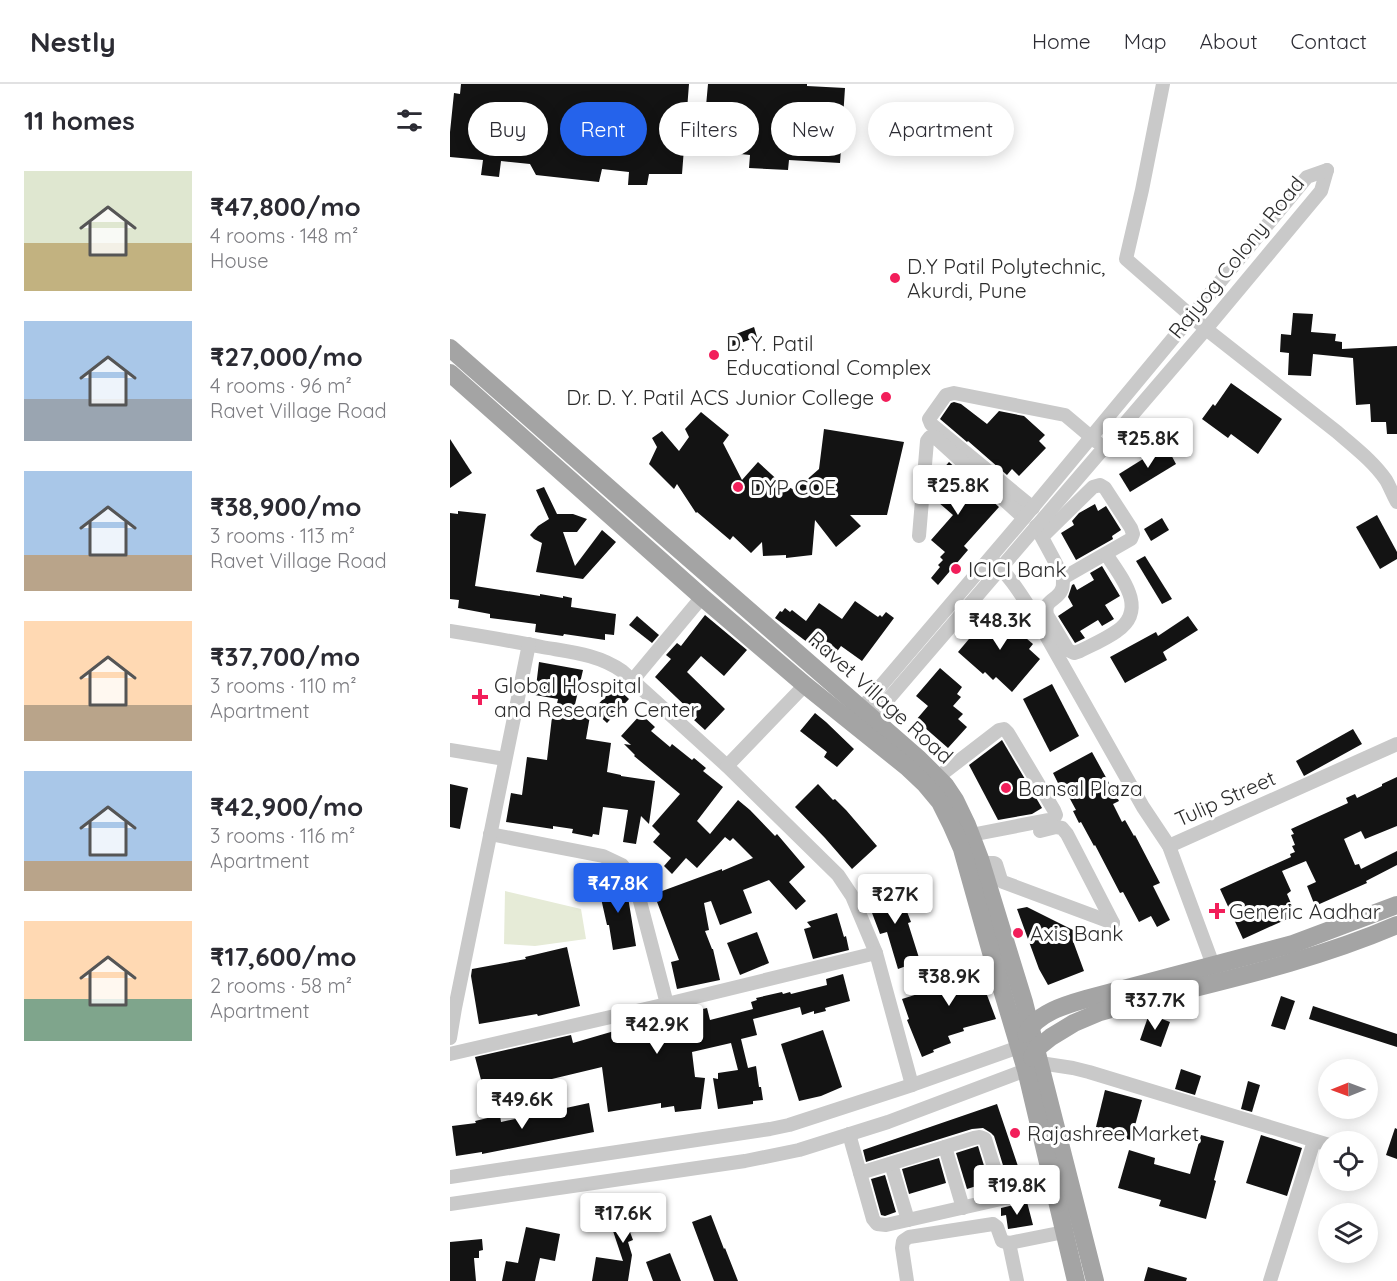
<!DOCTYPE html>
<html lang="en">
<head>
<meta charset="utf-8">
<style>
	:root { --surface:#fff; --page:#f2f2f3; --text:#2b2b33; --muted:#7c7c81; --line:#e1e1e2; --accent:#2563eb }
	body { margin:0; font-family:Quicksand,sans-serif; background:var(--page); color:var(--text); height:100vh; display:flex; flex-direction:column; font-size:22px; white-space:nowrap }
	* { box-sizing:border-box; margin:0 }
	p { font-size:20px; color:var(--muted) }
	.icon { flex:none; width:33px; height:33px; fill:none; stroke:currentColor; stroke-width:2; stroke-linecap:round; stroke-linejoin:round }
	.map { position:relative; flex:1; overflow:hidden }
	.panel { display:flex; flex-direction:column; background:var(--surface); width:450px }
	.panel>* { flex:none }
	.hud { position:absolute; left:18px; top:18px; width:570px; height:54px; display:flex; gap:12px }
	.needle { width:39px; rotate:269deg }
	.controls { position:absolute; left:868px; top:975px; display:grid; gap:12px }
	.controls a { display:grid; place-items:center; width:60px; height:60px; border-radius:50%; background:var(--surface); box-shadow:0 3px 15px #0003; font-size:30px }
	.price { position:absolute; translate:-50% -51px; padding:0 14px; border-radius:6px; background:#fff; color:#222; font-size:20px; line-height:39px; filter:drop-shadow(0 2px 3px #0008) }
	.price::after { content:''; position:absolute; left:50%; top:36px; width:18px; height:14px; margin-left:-9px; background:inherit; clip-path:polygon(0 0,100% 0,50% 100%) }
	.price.current { background:var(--accent); color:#fff }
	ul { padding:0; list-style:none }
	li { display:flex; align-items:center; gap:18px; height:150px; padding:0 24px }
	li span { display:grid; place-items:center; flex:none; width:168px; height:120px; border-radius:0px; color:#555 }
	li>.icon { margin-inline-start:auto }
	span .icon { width:72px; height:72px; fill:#fffc; stroke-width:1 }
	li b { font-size:26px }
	h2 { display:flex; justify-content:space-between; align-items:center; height:72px; padding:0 24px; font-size:26px }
	.tag { padding:0 21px; border-radius:27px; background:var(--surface); box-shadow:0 3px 15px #0003; font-size:21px; line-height:54px }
	.tag.current { background:var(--accent); color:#fff }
	header { display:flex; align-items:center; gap:36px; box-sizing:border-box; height:84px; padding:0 30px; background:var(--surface); border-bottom:2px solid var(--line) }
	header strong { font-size:28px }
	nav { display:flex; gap:33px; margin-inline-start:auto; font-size:21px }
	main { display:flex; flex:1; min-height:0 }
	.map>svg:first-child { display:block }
	.green { fill:#e6ebd7 }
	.building { fill:#131313 }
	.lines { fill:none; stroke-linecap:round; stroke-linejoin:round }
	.minor { stroke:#c9c9c9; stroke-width:14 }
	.major { stroke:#a4a4a4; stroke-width:18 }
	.poi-dot { fill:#f21e5a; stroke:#fff; stroke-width:2 }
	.labels { text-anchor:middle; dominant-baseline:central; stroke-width:6; stroke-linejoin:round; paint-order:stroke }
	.street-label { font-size:21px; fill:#2c2c2c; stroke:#fff }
	.poi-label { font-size:21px; fill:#2c2c2c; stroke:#fff; text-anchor:start }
</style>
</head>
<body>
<header>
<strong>Nestly</strong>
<nav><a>Home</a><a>Map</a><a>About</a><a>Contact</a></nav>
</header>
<main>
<section class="panel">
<h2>11 homes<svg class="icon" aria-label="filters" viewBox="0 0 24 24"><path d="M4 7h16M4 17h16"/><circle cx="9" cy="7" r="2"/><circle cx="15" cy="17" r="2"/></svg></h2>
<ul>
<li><span style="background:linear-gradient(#dfe7d0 60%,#c2b280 0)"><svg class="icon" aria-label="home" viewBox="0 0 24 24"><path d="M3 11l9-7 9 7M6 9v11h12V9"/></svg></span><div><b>₹47,800/mo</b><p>4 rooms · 148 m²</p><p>House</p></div></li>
<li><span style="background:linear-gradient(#a9c7e8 65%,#9aa5b1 0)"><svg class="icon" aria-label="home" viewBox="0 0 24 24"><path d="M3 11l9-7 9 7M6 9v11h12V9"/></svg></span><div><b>₹27,000/mo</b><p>4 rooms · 96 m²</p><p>Ravet Village Road</p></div></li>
<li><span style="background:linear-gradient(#a9c7e8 70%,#b9a48a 0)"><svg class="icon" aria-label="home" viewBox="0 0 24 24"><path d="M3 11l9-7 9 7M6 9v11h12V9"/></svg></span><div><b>₹38,900/mo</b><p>3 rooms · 113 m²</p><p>Ravet Village Road</p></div></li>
<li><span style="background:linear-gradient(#ffd9b3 70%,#b9a48a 0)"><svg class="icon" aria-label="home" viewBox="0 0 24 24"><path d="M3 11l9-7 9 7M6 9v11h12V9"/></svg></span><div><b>₹37,700/mo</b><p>3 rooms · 110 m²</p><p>Apartment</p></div></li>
<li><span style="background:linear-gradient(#a9c7e8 75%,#b9a48a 0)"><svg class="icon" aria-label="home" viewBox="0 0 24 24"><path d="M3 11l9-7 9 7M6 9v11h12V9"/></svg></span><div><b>₹42,900/mo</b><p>3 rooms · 116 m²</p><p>Apartment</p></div></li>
<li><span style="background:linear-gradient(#ffd9b3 65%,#7fa58c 0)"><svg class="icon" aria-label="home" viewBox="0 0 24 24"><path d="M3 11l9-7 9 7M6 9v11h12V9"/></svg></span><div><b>₹17,600/mo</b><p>2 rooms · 58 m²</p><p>Apartment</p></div></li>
</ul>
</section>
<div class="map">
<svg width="947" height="1197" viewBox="0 0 947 1197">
	<rect width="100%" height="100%" fill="#fff"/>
	<polygon class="green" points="55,807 131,825 136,855 85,862 54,860"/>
	<g class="building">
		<polygon points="11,0 239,0 232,90 199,90 197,101 178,101 179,88 152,85 149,98 86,91 80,80 51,77 49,93 31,91 33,76 0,73 0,48 4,9 10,10"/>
		<polygon points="258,0 357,0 357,2 395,4 390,79 339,76 338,86 299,84 300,71 252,66"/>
		<polygon points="843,229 863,230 861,248 886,250 885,257 892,258 892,265 947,262 947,350 937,350 936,338 921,338 920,320 906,321 903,274 863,270 861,292 838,291 839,269 830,268 831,250 841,251"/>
		<polygon points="304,243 307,253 280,263 276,254"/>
		<polygon points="781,299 832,335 808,370 781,350 778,354 752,335 763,320 765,322"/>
		<polygon points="504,318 511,320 537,340 549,327 574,332 595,351 589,357 596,364 569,392 562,385 557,391 518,357 517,358 490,335 501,319"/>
		<polygon points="251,328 279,351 273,359 292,396 308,378 333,401 345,406 369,385 374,345 454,358 437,431 400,431 411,442 386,463 365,436 362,471 336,474 336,471 313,472 312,458 301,469 283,452 280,456 247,428 246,429 227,400 224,405 199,380 207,363 202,354 212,347 229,367 239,353 235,345"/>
		<polygon points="0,355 22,389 0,404"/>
		<polygon points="709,365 718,365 726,380 680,408 669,390"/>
		<polygon points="499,378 549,423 514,462 518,466 488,501 481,494 490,483 488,481 493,476 490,473 495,468 481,456 503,431 481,412 483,396"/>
		<polygon points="94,403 107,430 123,430 137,435 127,448 113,448 125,482 152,446 166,458 133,495 86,488 92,459 84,455 80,451 88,442 99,435 86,406"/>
		<polygon points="645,420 648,427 656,422 671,446 662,452 663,455 626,476 611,449 624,441 622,437 629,429"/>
		<polygon points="8,427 36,430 25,502 90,512 90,510 113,514 113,512 122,514 121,523 166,530 164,551 155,550 155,556 114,550 113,552 85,548 86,540 40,534 40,530 8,524 9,516 0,515 0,429 8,430"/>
		<polygon points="927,431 947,468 947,475 930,485 906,443"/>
		<polygon points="712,434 719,446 701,457 694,445"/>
		<polygon points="695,472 722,515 712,520 686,477"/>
		<polygon points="652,482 670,512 655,521 664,535 652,542 648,536 630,547 635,554 625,559 608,532 623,522 618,513 622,501 624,500 627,506 644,496 640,489"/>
		<polygon points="405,517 428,533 430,531 432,533 436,528 444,534 412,577 391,562 381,576 325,534 330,527 332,528 335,524 340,528 342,526 356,537 369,519 392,535"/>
		<polygon points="556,521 564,529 557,538 583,560 579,565 590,575 562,608 546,593 543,596 535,588 533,590 508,568 540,530 545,534"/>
		<polygon points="255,531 297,566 274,592 251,572 237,588 275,625 255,646 244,636 247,633 205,593 221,575 216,571 227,559 231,562"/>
		<polygon points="187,532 209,551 202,559 179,541"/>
		<polygon points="738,532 748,546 713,568 717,576 675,599 660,573 706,548 708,552"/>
		<polygon points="89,578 133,586 123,629 140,632 136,655 161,659 157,688 171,691 171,692 205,697 199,740 191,732 186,760 173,758 178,726 153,723 149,751 143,750 142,753 122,749 123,745 103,742 103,745 56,738 61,709 72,711 77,673 97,676 102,633 104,633 108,615 85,611"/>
		<polygon points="490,584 512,603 507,610 511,613 503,622 513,630 508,635 517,643 498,664 466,636 478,622 466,612"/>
		<polygon points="602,600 629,652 600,668 573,615"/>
		<polygon points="165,602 179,615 157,639 143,626"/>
		<polygon points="365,629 376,638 404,665 387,683 374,673 377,668 350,647"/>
		<polygon points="191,630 205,643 201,647 220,663 222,660 242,676 244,674 256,684 253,687 273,703 247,737 260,750 288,716 300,726 325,752 327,750 355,783 339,798 356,817 346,826 319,796 293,806 302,829 270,841 261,817 254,819 259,846 255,847 262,865 263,865 270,896 227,905 221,878 229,876 204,810 272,785 272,787 303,774 283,754 280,757 275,753 247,784 236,774 222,790 214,782 221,774 203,758 210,750 202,742 230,710 184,672 185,671 174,660 181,661 171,652"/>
		<polygon points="903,645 912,660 854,692 846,677"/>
		<polygon points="552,656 592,724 582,730 548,736 519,681"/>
		<polygon points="642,668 669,717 663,720 672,738 675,736 684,752 685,751 710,799 703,802 720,836 707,843 701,832 689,838 673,808 670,809 645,761 644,762 631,738 629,739 623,727 626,726 613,702 610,703 603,689"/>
		<polygon points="947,693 947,742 915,755 911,747 894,755 905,781 909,780 911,785 947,767 947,781 916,797 917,799 865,822 857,802 866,798 856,777 832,787 841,807 837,810 846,831 793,855 770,805 841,773 840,770 845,768 842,762 845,761 841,751 844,750 841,745 898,719 896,714 905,710 907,714 932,702 932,700"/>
		<polygon points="0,700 18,704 10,745 0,743"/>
		<polygon points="368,700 383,716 385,715 396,726 427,762 402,785 375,754 345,723"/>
		<polygon points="172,796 177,807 186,862 163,866 159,841 157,841 148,801"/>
		<polygon points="447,802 461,838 458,839 470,877 448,885 437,848 430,850 416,813"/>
		<polygon points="577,823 635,852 623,857 634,887 598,901 589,885 567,825"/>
		<polygon points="387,829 394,853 396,852 399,866 363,875 354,845 361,843 357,838"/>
		<polygon points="307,848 319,879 290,891 277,859"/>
		<polygon points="117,863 130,922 88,932 87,930 29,940 21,892 22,885 76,875 75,873"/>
		<polygon points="527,874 537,911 546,935 513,944 514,947 498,952 501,959 483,966 484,968 472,973 457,936 459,935 452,915 493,902 488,885"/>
		<polygon points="393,890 400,917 375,924 376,927 364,930 364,927 352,931 350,923 303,935 307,951 291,955 298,984 306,982 309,1003 311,1003 313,1016 303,1017 303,1020 268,1025 263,994 268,995 268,989 288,986 281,959 242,968 245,993 255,994 251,1025 225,1028 224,1022 211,1024 211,1019 158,1028 152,983 35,1011 25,973 121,951 123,959 202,936 202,937 257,924 260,936 303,925 301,918 307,916 306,914 332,908 333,910 340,908 341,910 377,901 376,895"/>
		<polygon points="831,912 845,917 835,946 821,942"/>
		<polygon points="863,922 947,950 947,963 859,935"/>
		<polygon points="699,930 720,938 711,963 690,956"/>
		<polygon points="373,946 392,1003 371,1012 349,1017 331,960"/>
		<polygon points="731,985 751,992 745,1011 725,1005"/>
		<polygon points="798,997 810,1001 802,1028 791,1025"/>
		<polygon points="655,1006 692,1016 681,1056 645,1047"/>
		<polygon points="139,1019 144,1048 32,1070 32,1068 6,1072 2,1042 26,1039 25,1037 50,1031 51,1038"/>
		<polygon points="547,1020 574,1100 572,1101 560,1104 544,1052 541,1049 533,1044 522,1045 416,1078 413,1066"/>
		<polygon points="945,1044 947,1045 947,1075 936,1071"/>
		<polygon points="751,1051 774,1057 764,1096 766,1097 756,1135 709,1122 711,1116 668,1104 679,1066 705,1074 704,1080 740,1090"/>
		<polygon points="811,1051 852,1064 837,1112 796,1099"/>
		<polygon points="528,1062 539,1098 517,1105 506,1069"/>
		<polygon points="489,1074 496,1099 459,1110 452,1085"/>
		<polygon points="435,1091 446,1128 435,1132 431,1131 421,1095"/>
		<polygon points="577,1118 583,1141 558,1145 556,1131 551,1132 551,1124"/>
		<polygon points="196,1122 198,1130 204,1128 208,1139 180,1148 183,1156 178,1158 182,1171 178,1197 142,1197 146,1173 173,1177 163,1147 164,1147 163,1143 159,1129 172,1125 174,1129"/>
		<polygon points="261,1131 274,1165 275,1164 288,1197 264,1197 242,1138"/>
		<polygon points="76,1143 110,1150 105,1177 90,1174 85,1197 52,1197 56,1177 68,1179"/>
		<polygon points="32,1155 33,1166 29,1167 29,1174 24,1174 26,1197 0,1197 0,1158"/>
		<polygon points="220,1169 231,1197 203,1197 196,1178"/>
		<polygon points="698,1183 737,1194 736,1197 694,1197"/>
	</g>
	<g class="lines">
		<g class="minor">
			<path d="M713,0L692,106L676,175L756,245L887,348C904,363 923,377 936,396C940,403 943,411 947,418"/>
			<polyline points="583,424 481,340 479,335 496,311 504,309 615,331 647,358"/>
			<path d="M586,442C595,460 605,476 613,494L681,455L683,450L681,444L655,404L650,401L643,403L592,453"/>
			<polyline points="469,452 477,357 480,353 485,353 574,434"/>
			<path d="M544,478C561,493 573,514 585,532L693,723L719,762L766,889"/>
			<path d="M613,494C613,496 613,503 612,505C608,517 593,515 597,531L618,566L624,569L630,567C642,561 656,555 667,547C699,525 671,493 656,470"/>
			<path d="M0,547C31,552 62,557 92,563C120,568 148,570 172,587L277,682L388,791L402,812L426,869L462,1001"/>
			<polyline points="182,597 252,513"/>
			<polyline points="417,629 428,627 756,245 871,107 877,86"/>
			<polyline points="412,635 417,629 418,617 574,434 857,93 877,86"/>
			<polyline points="0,666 55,675"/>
			<polyline points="277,682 355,601"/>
			<polyline points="488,693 549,646 554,645 558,649 604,726 606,731 603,735 521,751"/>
			<polyline points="590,747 606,743 612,744 617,750 663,839"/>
			<polyline points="40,750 153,772 172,781 180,791 186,802 217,920"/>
			<polyline points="719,762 947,660"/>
			<polyline points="531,779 544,779 546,780 551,796 553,798 663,839"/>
			<polyline points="0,954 5,924 79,560"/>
			<polyline points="0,970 217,920 426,869"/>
			<polyline points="399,1050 423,1135 427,1140 436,1141 603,1103"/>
			<polyline points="495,1063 513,1124"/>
			<polyline points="441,1080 458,1136"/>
			<polyline points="410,1089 524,1054 530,1053 535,1055 554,1114"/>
			<polyline points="0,1093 320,1045 339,1041 462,1001 569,963"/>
			<polyline points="0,1120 295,1077 349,1066 438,1038 576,986 590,979 623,984 639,988 879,1061"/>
			<polyline points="559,1159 567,1197"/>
			<polyline points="457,1197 452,1164 453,1157 459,1153 543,1140 547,1143 552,1157 559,1159 614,1148"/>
			<polyline points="820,1197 864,1057"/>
		</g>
		<g class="major">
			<polyline points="0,264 210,449 469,675 495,701 505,716 517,741 530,775 574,918 645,1197"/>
			<polyline points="0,289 252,513 355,601 457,683 475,700 490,718 501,740 512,765 544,879 576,986 626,1197"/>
			<path d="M576,950C587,929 615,921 636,915L843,860L947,821"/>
			<path d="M582,974L586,965L601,953L624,939L650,928C750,901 852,882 947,841"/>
		</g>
	</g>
	<g class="poi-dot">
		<circle cx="445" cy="194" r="6"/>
		<circle cx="264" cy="271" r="6"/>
		<circle cx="436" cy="313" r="6"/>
		<circle cx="288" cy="403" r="6"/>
		<circle cx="506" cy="485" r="6"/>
		<path d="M27 604h6v6h6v6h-6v6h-6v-6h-6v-6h6z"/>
		<circle cx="556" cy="704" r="6"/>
		<path d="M764 818h6v6h6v6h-6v6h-6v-6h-6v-6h6z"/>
		<circle cx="568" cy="849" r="6"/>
		<circle cx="565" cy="1049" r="6"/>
	</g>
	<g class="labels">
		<g class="street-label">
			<text transform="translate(786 173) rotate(-51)">Rajyog Colony Road</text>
			<text transform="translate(431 613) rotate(42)">Ravet Village Road</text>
			<text transform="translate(775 714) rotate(-24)">Tulip Street</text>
		</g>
		<g class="poi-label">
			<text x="457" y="182">D.Y Patil Polytechnic,<tspan x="457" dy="24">Akurdi, Pune</tspan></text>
			<text x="276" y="259">D. Y. Patil<tspan x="276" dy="24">Educational Complex</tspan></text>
			<text x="424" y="313" text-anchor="end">Dr. D. Y. Patil ACS Junior College</text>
			<text x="300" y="403">DYP COE</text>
			<text x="518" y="485">ICICI Bank</text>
			<text x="44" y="601">Global Hospital<tspan x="44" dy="24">and Research Center</tspan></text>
			<text x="568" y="704">Bansal Plaza</text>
			<text x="779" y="827">Generic Aadhar</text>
			<text x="580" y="849">Axis Bank</text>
			<text x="577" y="1049">Rajashree Market</text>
		</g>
	</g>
</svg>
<div class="controls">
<a><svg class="needle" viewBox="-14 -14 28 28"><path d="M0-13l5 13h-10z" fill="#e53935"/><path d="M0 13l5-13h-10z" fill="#7c7c81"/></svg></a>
<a><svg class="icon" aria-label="locate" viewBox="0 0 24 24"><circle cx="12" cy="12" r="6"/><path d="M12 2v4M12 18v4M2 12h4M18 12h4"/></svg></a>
<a><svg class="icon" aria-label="layers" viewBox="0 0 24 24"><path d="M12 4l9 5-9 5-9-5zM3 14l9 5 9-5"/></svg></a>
</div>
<b class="price" style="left:698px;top:385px">₹25.8K</b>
<b class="price" style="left:508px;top:432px">₹25.8K</b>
<b class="price" style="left:550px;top:567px">₹48.3K</b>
<b class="price current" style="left:168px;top:830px">₹47.8K</b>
<b class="price" style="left:445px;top:841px">₹27K</b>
<b class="price" style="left:499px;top:923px">₹38.9K</b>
<b class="price" style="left:705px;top:947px">₹37.7K</b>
<b class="price" style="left:207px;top:971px">₹42.9K</b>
<b class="price" style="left:72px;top:1046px">₹49.6K</b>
<b class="price" style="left:567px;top:1132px">₹19.8K</b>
<b class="price" style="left:173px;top:1160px">₹17.6K</b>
<div class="hud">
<a class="tag">Buy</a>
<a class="tag current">Rent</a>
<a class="tag">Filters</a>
<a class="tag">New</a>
<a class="tag">Apartment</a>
</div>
</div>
</main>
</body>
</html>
